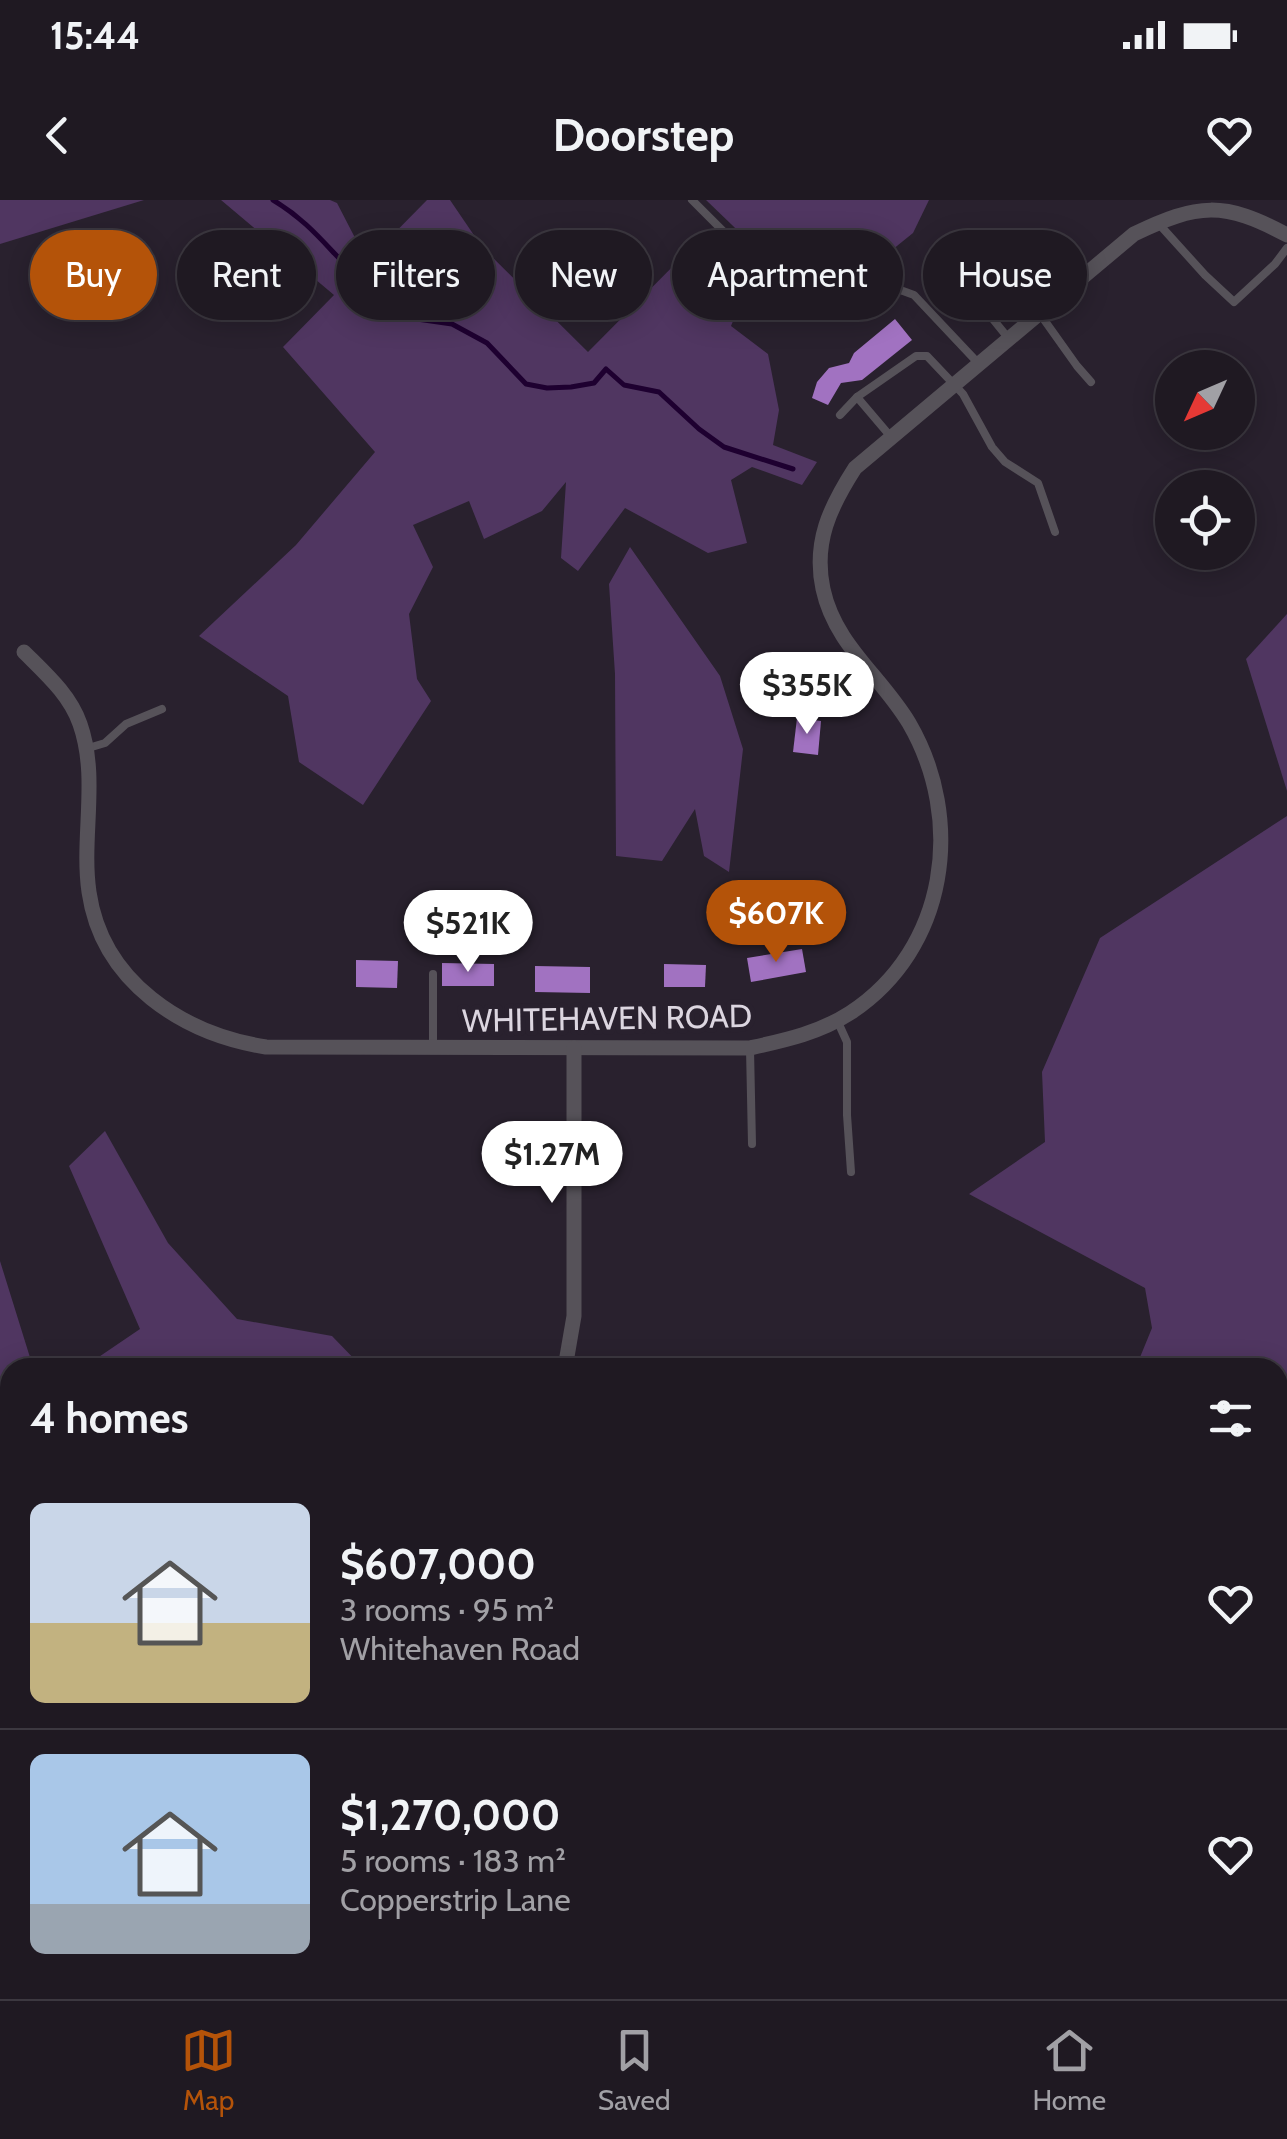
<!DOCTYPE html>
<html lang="en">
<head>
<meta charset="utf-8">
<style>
	:root { --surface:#1f1922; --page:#2c262f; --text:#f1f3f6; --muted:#a1a0a5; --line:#3c3840; --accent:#b45309 }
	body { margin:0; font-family:Cabin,sans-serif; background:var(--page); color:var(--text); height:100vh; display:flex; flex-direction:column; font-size:38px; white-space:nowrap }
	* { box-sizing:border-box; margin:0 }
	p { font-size:32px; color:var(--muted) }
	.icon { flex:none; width:55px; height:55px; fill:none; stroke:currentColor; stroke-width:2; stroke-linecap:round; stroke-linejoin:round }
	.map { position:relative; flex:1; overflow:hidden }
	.side { position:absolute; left:0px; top:1158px; width:1288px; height:642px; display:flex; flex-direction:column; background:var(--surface); border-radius:30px 30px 0 0; box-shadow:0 5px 25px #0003,0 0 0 2px var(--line) }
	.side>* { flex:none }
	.hud { position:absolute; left:30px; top:30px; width:1228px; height:90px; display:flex; gap:20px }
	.needle { width:65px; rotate:226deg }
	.controls { position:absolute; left:1155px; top:150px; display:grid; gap:20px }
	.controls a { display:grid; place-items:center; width:100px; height:100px; border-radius:50%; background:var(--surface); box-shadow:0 5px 25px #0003,0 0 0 2px var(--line); font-size:50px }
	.price { position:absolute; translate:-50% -85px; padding:0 22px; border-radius:35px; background:#fff; color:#222; font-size:32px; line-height:65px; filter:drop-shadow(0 2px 5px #0008) }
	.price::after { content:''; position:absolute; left:50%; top:60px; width:30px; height:22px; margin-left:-15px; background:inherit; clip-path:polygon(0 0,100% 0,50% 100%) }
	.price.active { background:var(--accent); color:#fff }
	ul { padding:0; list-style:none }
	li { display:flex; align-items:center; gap:30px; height:250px; padding:0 30px }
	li+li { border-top:2px solid var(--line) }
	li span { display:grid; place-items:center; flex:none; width:280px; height:200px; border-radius:15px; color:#555 }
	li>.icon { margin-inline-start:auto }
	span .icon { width:120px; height:120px; fill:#fffc; stroke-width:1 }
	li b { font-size:42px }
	h2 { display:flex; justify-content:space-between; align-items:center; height:120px; padding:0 30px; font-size:42px }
	.chip { padding:0 35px; border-radius:45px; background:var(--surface); box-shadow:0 5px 25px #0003,0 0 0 2px var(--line); font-size:35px; line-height:90px }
	.chip.active { background:var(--accent); color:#fff }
	.status { display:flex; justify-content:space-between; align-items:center; height:70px; padding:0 50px; background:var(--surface); direction:ltr }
	.status svg { height:28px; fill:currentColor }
	header { display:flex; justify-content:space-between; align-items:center; height:130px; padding:0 30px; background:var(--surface); font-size:45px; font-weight:700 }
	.menu { display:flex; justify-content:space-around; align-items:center; height:140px; border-top:2px solid var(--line); background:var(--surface); font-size:28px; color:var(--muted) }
	.menu a { display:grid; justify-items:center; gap:5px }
	.menu .active { color:var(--accent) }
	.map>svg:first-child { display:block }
	.green { fill:#503661 }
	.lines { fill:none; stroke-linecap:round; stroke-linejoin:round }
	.stream { stroke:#1e0030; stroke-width:5 }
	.building { fill:#a172c1 }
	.service { stroke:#565259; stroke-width:8 }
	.minor { stroke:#565259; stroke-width:15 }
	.labels { text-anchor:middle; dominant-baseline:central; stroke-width:10; stroke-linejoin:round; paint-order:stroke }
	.street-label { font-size:32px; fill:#dcd6e0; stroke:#29212e }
</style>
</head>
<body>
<div class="status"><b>15:44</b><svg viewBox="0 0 49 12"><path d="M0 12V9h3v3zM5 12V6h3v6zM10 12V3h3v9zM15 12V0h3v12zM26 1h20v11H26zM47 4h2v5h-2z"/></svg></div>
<header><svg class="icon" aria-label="back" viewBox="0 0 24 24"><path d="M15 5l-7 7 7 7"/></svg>Doorstep<svg class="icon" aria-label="heart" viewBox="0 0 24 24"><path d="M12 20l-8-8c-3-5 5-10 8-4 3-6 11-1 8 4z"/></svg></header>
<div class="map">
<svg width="1287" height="1799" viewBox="0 0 1287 1799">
	<rect width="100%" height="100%" fill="#29212e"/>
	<g class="green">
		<polygon points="0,0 144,0 0,44"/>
		<polygon points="221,0 330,0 337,3 367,61 427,0 450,0 482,47 588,152 693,46 740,104 731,126 768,154 779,210 773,245 817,262 802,285 752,267 731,280 747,343 708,353 625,308 578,371 561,358 566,282 542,311 484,339 469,301 413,325 433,367 409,414 417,479 431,501 363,605 299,562 288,496 199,436 296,345 375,252 283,147 334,95"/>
		<polygon points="706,0 929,0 913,33 866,71 780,71"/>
		<polygon points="630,347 720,476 743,549 729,672 704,656 695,609 662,661 616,656 615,474 609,384"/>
		<polygon points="1287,414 1287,591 1246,459"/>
		<polygon points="1287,616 1287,1241 1278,1282 1278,1168 1136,1167 1152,1128 1145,1088 969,994 1045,942 1042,872 1100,738"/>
		<polygon points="105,931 168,1043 237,1119 332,1136 362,1167 84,1167 140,1129 69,966"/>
		<polygon points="0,1061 33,1167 10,1168 10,1455 0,1461"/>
		<polygon points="1278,1693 1287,1706 1287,1799 0,1799 0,1719 10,1714 10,1790 1278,1790"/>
	</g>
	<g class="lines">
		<path class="stream" d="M273,0C313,24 329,51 362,81C376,94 390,102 403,117L452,124L487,143L526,184L547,188L571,187L594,183L606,169L624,185L659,192L699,229L724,247L793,269"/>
	</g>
	<g class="building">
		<polygon points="985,47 1002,68 961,102 944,81"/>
		<polygon points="895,119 912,140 862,180 841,183 828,205 812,198 817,182 829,168 849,163 854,153"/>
		<polygon points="797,518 821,521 818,555 793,552"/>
		<polygon points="802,749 806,772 751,782 747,758"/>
		<polygon points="356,760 398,761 397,788 356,787"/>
		<polygon points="442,763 494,764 494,786 442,786"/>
		<polygon points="664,764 706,765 705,787 664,787"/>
		<polygon points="535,766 590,767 590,793 535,792"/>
	</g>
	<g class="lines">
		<g class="service">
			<polyline points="692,0 774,82 825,87 892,87 914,95 979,164"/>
			<polyline points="1158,23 1205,75 1234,102 1275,64 1287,48"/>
			<polyline points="975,97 1009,139"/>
			<polyline points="1040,114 1077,166 1091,182"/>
			<polyline points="857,197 916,156 927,156 963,194 992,247 1005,262 1038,283 1055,332"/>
			<polyline points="840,215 857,197 891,237"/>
			<polyline points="85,549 105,543 126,524 162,509"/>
			<polyline points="433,774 433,847"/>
			<polyline points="837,820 847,842 847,915 851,972"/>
			<polyline points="750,849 752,944"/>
			<polyline points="567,1157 588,1168"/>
		</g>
		<g class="minor">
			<path d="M24,452C46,474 70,495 80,524C99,578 81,637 89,692C102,782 183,834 266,847L750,848C786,840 819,833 850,813C948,749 965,619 909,523C881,476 835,445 823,389C813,342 830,307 855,268L1134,34C1198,3 1224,1 1287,35"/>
			<polyline points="565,1168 574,1116 574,848"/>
		</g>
	</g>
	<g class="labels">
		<g class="street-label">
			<text transform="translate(607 818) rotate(-1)">WHITEHAVEN ROAD</text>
		</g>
	</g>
</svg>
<div class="controls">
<a><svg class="needle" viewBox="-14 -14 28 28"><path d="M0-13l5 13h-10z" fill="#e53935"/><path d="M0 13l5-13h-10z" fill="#a1a0a5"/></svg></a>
<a><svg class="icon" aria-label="locate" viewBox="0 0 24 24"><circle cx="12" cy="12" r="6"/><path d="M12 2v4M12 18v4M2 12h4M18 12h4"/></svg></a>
</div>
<b class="price" style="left:807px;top:537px">$355K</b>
<b class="price active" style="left:776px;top:765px">$607K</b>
<b class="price" style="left:468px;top:775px">$521K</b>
<b class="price" style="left:552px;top:1006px">$1.27M</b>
<div class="hud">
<a class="chip active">Buy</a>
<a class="chip">Rent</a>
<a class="chip">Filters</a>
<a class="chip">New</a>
<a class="chip">Apartment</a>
<a class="chip">House</a>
</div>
<section class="side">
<h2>4 homes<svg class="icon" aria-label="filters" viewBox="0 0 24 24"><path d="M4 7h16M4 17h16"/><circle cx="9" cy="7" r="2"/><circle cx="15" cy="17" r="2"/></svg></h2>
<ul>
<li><span style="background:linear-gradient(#c9d6e8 60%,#c2b280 0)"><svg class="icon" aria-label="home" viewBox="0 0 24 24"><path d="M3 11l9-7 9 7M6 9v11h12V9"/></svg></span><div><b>$607,000</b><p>3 rooms · 95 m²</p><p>Whitehaven Road</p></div><svg class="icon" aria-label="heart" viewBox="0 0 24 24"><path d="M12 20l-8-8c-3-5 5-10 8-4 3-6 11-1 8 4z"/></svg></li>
<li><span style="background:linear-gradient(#a9c7e8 75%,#9aa5b1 0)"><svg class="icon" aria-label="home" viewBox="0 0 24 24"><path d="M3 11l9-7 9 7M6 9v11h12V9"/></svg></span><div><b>$1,270,000</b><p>5 rooms · 183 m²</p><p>Copperstrip Lane</p></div><svg class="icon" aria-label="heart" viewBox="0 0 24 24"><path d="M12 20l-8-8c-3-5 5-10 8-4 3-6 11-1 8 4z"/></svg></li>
</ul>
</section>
</div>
<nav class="menu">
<a class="active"><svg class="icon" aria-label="map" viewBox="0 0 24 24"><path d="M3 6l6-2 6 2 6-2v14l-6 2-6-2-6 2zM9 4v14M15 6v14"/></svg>Map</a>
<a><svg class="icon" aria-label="saved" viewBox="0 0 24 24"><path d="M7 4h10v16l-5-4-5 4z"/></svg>Saved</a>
<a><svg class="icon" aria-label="home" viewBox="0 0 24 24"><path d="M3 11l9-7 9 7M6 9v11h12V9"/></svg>Home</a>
</nav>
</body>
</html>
